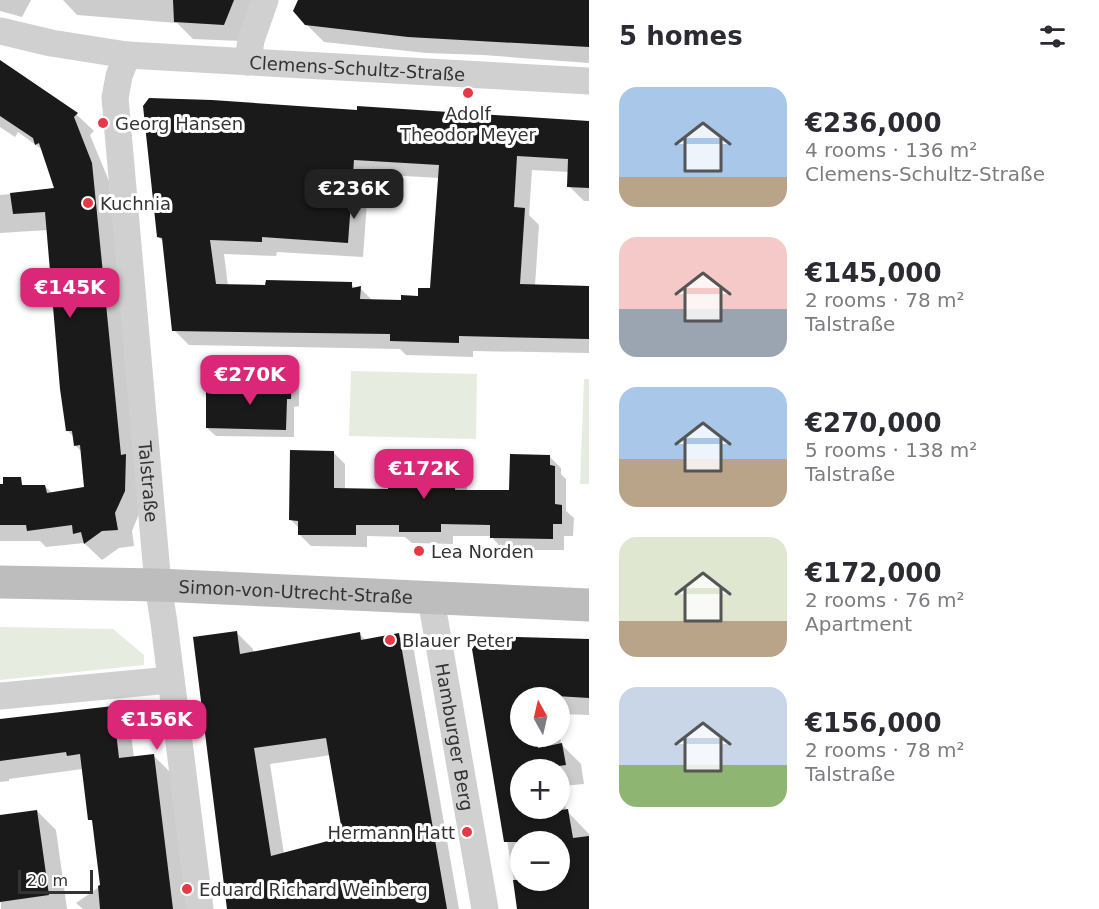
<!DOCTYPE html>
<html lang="en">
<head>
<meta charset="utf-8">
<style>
	:root { --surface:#fff; --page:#f7f7f7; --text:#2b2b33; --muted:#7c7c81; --accent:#db2777 }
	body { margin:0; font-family:"DejaVu Sans",sans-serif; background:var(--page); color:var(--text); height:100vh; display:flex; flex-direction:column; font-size:22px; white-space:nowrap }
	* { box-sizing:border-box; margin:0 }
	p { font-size:20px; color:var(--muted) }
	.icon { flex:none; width:33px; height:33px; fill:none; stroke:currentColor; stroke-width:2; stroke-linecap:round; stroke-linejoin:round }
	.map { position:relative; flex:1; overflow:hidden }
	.panel { display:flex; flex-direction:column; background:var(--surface); width:510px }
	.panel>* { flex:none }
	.needle { width:39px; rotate:352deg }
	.tools { position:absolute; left:510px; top:687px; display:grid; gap:12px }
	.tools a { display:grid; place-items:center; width:60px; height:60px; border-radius:50%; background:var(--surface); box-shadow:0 3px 9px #0003; font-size:30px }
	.scale { position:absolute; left:18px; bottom:15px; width:75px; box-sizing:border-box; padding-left:6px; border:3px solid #333; border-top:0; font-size:16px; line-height:21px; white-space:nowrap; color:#333; -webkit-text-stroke:4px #fff; paint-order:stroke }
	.price { position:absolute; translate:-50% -51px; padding:0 14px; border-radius:12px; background:var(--accent); color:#fff; font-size:20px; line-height:39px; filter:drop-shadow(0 2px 3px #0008) }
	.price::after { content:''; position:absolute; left:50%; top:36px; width:18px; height:14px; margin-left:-9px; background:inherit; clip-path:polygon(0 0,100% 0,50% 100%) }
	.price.active { background:#222; color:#fff }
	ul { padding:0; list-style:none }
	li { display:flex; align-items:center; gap:18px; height:150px; padding:0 30px }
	li span { display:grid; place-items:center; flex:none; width:168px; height:120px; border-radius:18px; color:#555 }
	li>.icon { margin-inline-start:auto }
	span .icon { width:72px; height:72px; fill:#fffc; stroke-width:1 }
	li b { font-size:26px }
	h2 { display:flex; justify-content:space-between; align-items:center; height:72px; padding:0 30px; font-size:26px }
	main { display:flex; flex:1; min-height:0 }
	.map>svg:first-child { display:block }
	.green { fill:#e6ecdf }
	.shadow { fill:#0003; fill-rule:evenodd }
	.building { fill:#1a1a1a; fill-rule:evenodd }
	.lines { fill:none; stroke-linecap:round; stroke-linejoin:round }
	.street { stroke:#d0d0d0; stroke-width:27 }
	.secondary { stroke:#bdbdbd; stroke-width:33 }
	.poi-dot { fill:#e63946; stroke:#fff; stroke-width:2 }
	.labels { text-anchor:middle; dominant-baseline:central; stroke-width:6; stroke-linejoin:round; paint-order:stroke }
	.street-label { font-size:18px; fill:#333; stroke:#fff }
	.poi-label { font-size:18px; fill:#333; stroke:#fff; text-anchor:start }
</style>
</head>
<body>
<main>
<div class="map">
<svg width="589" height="909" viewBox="0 0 589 909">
	<rect width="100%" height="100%" fill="#fff"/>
	<g class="green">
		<polygon points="351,371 477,374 476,439 349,436"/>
		<polygon points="584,379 589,379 589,484 580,484"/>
		<polygon points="0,627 113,629 144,655 144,665 0,680"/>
	</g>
	<g class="shadow">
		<polygon points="0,0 31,0 22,17 0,11"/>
		<polygon points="63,0 258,0 241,41 193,39 177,23 77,15"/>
		<polygon points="300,0 589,0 589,63 483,55 426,53 324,42 306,24"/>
		<polygon points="0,62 77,115 94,131 90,135 109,181 141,509 132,531 134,546 119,548 102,560 84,543 46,547 40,541 0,541 0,485 45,486 52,493 86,488 82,452 75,445 74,437 68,431 48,230 0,233 0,195 56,190 44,151 18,132 15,137 0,127"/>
		<path d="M359,112L589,122V201H584L569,186V172L532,170L529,215L539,225L535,286L589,288V353L473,351V357L406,355L400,349L189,345L174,330L164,242L158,237ZM369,174L440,178L432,290L419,298L402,302L373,301L360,288L356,289L351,284L228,286L224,254L276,256L277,252L363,257Z"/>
		<polygon points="291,378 299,386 299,406 294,407 294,437 216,436 207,428 265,390"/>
		<polygon points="333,452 345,464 345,490 390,490 455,470 467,482 467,491 511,492 549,456 561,468 561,474 566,479 566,511 574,518 573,536 564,536 564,550 503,550 491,536 453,536 453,544 412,543 405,537 367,536 367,547 311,546 299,534 299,528 291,520"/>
		<path d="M237,633L253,649V653L360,634L366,641L398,635L414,651L459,909H229ZM331,755L345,838L284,854L270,764Z"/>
		<path d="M589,640V715L560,714V698H520V736H560V733L561,744L581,764L584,784L562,786L566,810L589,834V909H519L473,649ZM520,770H560V808H520ZM520,842H560V880H520Z"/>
		<polygon points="112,708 130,725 134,758 153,755 171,773 188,909 83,909 76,903 102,885 94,823 90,819 82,769 9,779 9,781 0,782 0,721"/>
		<polygon points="37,811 56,830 67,909 1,909 0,816"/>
	</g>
	<g class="building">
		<polygon points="173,0 234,0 224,25 174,22"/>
		<polygon points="298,0 589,0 589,47 408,37 305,25 293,11"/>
		<polygon points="0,60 78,113 74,117 92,163 121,455 126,454 125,491 115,513 118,530 102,531 84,544 81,532 73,534 72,525 27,531 26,525 0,525 0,484 3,484 3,477 21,477 22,485 45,485 47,493 84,487 80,445 74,446 72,431 66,431 60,389 45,212 13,214 10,193 54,188 39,143 35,145 33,138 0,116"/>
		<path d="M149,98L212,100L357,110V106L589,121V188L567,187L568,159L517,156L514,207L525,208L520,284L589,286V339L459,336V343L390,341V334L172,331L162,238L157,237L143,106ZM354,160L439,165L430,288H418V296L401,295V300L360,299L361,286L352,288V282L266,280L265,285L216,284L210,240L262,242V237L348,243Z"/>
		<polygon points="263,375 292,376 291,399 287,399 286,430 206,428 206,387 263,388"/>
		<polygon points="290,450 334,451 334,488 388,489 389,468 456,468 455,490 509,490 510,454 550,455 550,465 555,466 555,504 562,505 562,524 553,524 553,539 490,538 490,525 441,524 441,532 399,532 399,525 356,525 356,535 298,535 298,521 289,520"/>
		<path d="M237,631L240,654L360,632L361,640L399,633L447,909H227L193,637ZM326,738L343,837L271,856L254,748Z"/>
		<polygon points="482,636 589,639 589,698 539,695 539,698 520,698 520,736 536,736 538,748 562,743 566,765 544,768 544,770 520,770 520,808 546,808 547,812 568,809 573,838 589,836 589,909 517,909 513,880 560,880 560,842 504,842 472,649"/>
		<polygon points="113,706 119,758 154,754 173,909 100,909 98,886 100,885 92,820 88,820 80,754 67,756 66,752 0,761 0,719"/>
		<polygon points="37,810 49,895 0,902 0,815"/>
	</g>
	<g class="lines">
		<g class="street">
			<path id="s1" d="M0,31L51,43L127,55L589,81"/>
			<path id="s2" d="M127,55L119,76L115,98L158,585L164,623L200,909"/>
			<polyline points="248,62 251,40 265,0"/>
			<path id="s3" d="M431,599L485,909"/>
			<polyline points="0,696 170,680"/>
		</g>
		<path class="secondary" id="s4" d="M0,582L158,585L589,605"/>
	</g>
	<g class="poi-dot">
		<circle cx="468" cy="93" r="6"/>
		<circle cx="103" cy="123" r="6"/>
		<circle cx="88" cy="203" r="6"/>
		<circle cx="419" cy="551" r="6"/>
		<circle cx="390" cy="640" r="6"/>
		<circle cx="467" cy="832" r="6"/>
		<circle cx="187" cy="889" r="6"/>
	</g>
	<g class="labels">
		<g class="street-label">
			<text stroke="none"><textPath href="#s1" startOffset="360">Clemens-Schultz-Straße</textPath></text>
			<text stroke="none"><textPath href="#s2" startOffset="430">Talstraße</textPath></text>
			<text stroke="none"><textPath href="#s4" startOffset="296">Simon-von-Utrecht-Straße</textPath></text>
			<text stroke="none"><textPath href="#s3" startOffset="140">Hamburger Berg</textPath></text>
		</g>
		<g class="poi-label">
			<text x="468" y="113" text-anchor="middle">Adolf<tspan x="468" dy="21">Theodor Meyer</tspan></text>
			<text x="115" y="123">Georg Hansen</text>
			<text x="100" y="203">Kuchnia</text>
			<text x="431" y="551">Lea Norden</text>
			<text x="402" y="640">Blauer Peter</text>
			<text x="455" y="832" text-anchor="end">Hermann Hatt</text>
			<text x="199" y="889">Eduard Richard Weinberg</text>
		</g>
	</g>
</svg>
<div class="tools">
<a><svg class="needle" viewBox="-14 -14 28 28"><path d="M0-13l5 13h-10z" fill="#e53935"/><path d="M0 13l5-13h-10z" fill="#7c7c81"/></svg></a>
<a>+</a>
<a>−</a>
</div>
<div class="scale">20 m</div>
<b class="price active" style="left:354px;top:220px">€236K</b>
<b class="price" style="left:70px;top:319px">€145K</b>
<b class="price" style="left:250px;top:406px">€270K</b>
<b class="price" style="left:424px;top:500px">€172K</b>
<b class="price" style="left:157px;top:751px">€156K</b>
</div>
<section class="panel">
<h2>5 homes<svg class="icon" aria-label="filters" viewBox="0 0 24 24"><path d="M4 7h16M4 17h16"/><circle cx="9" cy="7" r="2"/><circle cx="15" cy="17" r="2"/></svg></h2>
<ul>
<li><span style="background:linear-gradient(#a9c7e8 75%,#b9a48a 0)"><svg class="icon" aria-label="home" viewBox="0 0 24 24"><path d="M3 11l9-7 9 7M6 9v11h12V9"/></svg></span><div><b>€236,000</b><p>4 rooms · 136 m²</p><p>Clemens-Schultz-Straße</p></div></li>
<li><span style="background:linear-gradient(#f6c9c9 60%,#9aa5b1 0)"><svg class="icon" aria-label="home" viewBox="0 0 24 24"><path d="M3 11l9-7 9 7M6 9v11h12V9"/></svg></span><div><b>€145,000</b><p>2 rooms · 78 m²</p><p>Talstraße</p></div></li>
<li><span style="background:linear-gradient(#a9c7e8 60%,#b9a48a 0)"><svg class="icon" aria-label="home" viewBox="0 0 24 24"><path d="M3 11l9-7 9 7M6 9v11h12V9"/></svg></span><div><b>€270,000</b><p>5 rooms · 138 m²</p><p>Talstraße</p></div></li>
<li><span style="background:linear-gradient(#dfe7d0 70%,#b9a48a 0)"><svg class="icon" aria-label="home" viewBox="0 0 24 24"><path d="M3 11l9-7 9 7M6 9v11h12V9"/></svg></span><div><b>€172,000</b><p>2 rooms · 76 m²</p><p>Apartment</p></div></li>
<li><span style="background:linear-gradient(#c9d6e8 65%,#8fb573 0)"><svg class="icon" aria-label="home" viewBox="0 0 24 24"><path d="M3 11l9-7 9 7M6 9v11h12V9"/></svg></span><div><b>€156,000</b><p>2 rooms · 78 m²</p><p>Talstraße</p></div></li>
</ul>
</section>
</main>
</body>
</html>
